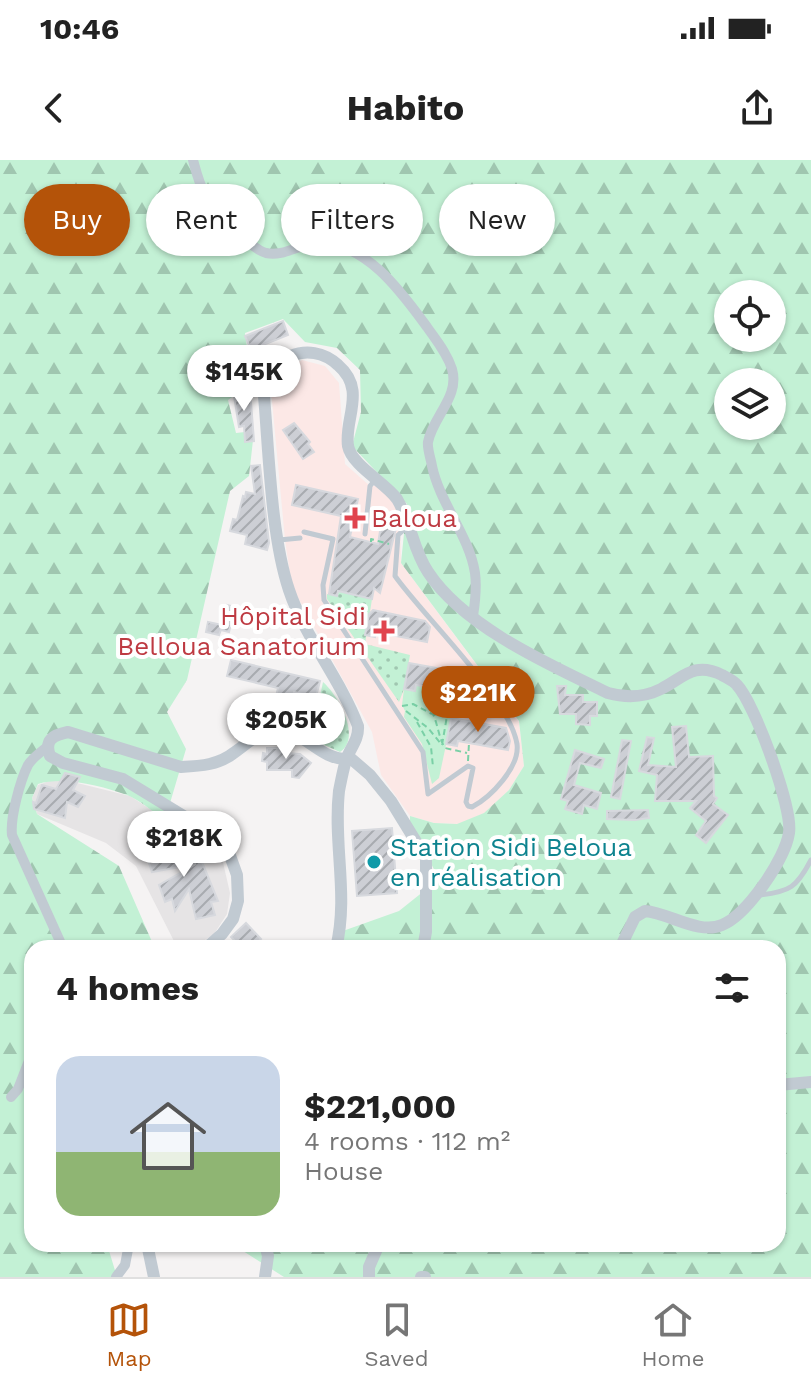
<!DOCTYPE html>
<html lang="en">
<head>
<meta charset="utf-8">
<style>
	:root { --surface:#fff; --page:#f2f2f2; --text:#222; --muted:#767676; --line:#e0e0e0; --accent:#b45309 }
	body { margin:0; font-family:"Work Sans",sans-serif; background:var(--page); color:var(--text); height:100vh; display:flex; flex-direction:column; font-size:30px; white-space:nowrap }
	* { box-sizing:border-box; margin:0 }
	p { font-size:26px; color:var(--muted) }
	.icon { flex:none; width:44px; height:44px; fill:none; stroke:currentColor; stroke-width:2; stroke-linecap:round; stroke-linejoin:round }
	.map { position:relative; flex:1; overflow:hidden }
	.panel { position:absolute; left:24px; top:780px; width:762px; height:312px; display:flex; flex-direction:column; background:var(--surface); border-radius:24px; box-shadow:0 2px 6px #0004 }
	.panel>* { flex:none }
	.guide { position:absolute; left:24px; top:24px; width:764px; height:72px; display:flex; gap:16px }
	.buttons { position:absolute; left:714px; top:120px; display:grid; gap:16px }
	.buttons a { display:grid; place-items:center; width:72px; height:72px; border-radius:50%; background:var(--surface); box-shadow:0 2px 6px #0004; font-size:40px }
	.price { position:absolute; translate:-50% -68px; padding:0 18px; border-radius:28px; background:#fff; color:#222; font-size:26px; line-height:52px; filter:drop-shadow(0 2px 4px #0008) }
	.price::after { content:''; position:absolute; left:50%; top:48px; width:24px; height:18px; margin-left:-12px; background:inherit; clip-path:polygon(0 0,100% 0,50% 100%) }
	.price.on { background:var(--accent); color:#fff }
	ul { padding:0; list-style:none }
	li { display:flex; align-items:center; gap:24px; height:200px; padding:0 32px }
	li+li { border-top:2px solid var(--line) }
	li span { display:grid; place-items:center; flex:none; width:224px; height:160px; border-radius:24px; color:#555 }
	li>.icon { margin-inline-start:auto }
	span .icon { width:96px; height:96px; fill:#fffc; stroke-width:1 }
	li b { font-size:34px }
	h2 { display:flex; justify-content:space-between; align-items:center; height:96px; padding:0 32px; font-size:34px }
	.chip { padding:0 28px; border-radius:36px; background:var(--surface); box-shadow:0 2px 6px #0004; font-size:28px; line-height:72px }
	.chip.on { background:var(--accent); color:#fff }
	.status { display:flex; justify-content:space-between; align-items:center; height:56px; padding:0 40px; background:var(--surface); direction:ltr }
	.status svg { height:22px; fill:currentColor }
	header { display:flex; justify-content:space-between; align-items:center; height:104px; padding:0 32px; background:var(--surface); font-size:36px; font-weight:700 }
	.tabs { display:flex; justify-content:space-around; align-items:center; height:112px; border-top:2px solid var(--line); background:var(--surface); font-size:22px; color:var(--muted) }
	.tabs a { display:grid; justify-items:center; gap:4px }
	.tabs .on { color:var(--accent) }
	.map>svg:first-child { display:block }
	.education { fill:#e6e4e5 }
	.medical { fill:#fce8e6 }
	.grass { fill:url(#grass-dots) }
	.forest { fill:url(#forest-firs); fill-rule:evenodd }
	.garden { fill:#c3f1d5 }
	.building { fill:url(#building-hatch); stroke:#d7d9de; stroke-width:2 }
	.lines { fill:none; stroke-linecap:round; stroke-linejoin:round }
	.path { stroke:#7ad0a6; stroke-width:2; stroke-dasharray:6 4; stroke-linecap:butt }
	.service { stroke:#c1cad2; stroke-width:5 }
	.minor { stroke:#c1cad2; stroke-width:10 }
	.tertiary { stroke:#c1cad2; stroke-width:12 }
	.health-dot { fill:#e0444e; stroke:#fff; stroke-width:3 }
	.culture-dot { fill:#0f9aa8; stroke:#fff; stroke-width:3 }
	.labels { text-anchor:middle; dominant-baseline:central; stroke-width:8; stroke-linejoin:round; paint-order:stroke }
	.health-label { font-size:26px; fill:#be3a42; stroke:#fff; text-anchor:start }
	.culture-label { font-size:26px; fill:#0d838f; stroke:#fff; text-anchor:start }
</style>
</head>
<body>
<div class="status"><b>10:46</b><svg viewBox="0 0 49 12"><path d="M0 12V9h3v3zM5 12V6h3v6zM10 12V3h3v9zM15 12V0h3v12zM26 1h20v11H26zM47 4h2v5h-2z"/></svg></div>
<header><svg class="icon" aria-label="back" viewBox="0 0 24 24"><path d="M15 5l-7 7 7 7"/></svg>Habito<svg class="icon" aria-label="share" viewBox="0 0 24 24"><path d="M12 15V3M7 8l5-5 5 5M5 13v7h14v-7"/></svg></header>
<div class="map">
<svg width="811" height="1117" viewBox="0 0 811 1117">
	<defs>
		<pattern id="grass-dots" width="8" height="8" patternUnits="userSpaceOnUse" patternTransform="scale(2)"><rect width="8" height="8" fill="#c3f1d5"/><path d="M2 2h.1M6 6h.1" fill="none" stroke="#a0c6b0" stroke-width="1.8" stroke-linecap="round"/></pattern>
		<pattern id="forest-firs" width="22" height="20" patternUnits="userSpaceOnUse" patternTransform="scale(2)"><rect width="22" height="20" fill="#c3f1d5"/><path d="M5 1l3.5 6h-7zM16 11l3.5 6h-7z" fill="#a0c6b0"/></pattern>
		<pattern id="building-hatch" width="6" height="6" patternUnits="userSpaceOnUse" patternTransform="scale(2)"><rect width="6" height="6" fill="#cdcfd5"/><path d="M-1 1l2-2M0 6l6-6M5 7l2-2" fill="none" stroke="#a8abb0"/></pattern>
	</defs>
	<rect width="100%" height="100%" fill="#f5f3f3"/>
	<polygon class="education" points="49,621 69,621 130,636 176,666 212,683 222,698 230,733 227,754 214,774 193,788 177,787 136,706 106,683 37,654 32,638 38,625"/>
	<polygon class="medical" points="302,200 325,206 339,223 345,304 370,326 377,326 392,340 400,355 401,403 519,562 524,606 509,630 485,653 458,664 434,663 410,656 381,615 372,572 292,427 285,380 271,230 279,213"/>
	<g class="grass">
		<polygon points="339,431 372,439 365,484 410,495 404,529 399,542 327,439 327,434 337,436"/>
		<path d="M323,522C338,535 362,578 340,592L311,579Z"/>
	</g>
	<path class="forest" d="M0,0H811V1117H284L232,1084H778V788H336L340,772L399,751L439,719L410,663V656L434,663L457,664L484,653L509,630L524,606L519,561L401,403L407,344L352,286L361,252L360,210L337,188L305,182L283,159L245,173L252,222L228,240L236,273L254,271L249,316L230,331L187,520L167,552L186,589L165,660C153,652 140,640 127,635C101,626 65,616 38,624L32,638L37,654L119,706L153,784L152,788H32V1084H107L117,1117H0ZM728,134H772V178H728ZM728,222H772V266H728Z"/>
	<polygon class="garden" points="416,525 457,533 439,618 432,624 422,584 404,557 405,551 402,545 404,529 415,531"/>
	<g class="building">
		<polygon points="283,161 288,175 251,190 245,176"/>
		<polygon points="243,228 251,242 254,281 245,282 244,266 239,267 233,230"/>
		<polygon points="294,263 310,282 308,284 314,292 303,299 283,270"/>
		<polygon points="260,305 269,383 267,390 245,384 247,375 230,371 233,359 237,360 243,336 245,337 246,332 255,334 251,306"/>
		<polygon points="296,325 358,339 350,377 378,384 381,365 396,368 380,433 374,428 372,439 338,431 337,436 329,434 341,356 292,345"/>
		<polygon points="227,445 235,447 229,472 221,470 219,475 206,472 208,462 222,465 221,468"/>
		<polygon points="373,450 425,461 430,467 427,482 376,472 375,477 365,475 369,454"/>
		<polygon points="231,500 320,521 316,537 294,532 288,561 271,557 278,528 227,516"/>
		<polygon points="409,503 470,514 466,534 416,525 415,531 404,529"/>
		<polygon points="557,526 566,526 565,535 583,535 583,542 597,542 597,556 590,556 590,565 576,564 576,554 560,554"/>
		<polygon points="451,558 506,568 510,581 508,590 458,581 457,586 446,584"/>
		<polygon points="686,566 689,597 713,596 714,636 717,638 713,644 728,655 706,683 696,675 706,661 690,648 696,641 655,641 657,615 639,611 647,577 654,578 648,605 676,607 672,567"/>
		<polygon points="622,580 631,581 620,639 611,637"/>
		<polygon points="267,588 286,588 286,593 300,594 311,603 299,618 292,617 292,610 267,610 267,602 262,601 263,593 267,594"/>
		<polygon points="575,590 604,599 601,608 580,603 574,625 601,633 597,649 584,645 582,654 565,649 568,641 561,639"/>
		<polygon points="65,613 80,617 73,630 85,636 78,647 67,642 65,658 34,649 33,642 36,643 42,625 56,629"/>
		<polygon points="648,650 649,658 635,660 607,659 607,651"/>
		<polygon points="392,668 397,733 357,736 352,671"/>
		<polygon points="177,681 180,693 209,701 202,702 218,741 211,742 215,755 196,759 189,729 175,751 172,739 165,742 159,725 196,704 152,712 145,691"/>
		<polygon points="246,763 261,779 252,788 242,788 231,777"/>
	</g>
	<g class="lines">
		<g class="path">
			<polyline points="371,382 371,379 389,384"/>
			<polyline points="402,546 413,544 432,554"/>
			<path d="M406,551L428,568L442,585L447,556L433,554C438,565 439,579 445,588L467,593"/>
			<polyline points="417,562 431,587 433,607"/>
			<polyline points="468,601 469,583"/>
		</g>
		<g class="service">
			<path d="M304,372L333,379L323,425L324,440L423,592L428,634L468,606L473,608L466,642L468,646L472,647C491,637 520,607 517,584C510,539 424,457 395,416L398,375L407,367"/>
			<polyline points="365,374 370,326 375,320"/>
			<polyline points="279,380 300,378"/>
			<path d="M759,735C790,732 797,727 811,700"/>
		</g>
		<g class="minor">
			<path d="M193,0C196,11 199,24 205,34C213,49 251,89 266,93C284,97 301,83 319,83C367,83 402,133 427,167C436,180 447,193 452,209C460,237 433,256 428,282C427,289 431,299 432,306C440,344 469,375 475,413C477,427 475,443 473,456"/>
			<polyline points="301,545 310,551 308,581"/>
			<path d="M47,587C41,592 32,598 28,605C20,621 10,658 12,675L63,788"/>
			<polyline points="11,937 18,929 32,893"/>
			<polyline points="116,1117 125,1105 129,1084"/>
		</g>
		<g class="tertiary">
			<polyline points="348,596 370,615 391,641 426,698 426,772 423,788"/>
			<path d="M206,788L222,774L233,759L238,741L237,715L228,690L210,672L123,619L63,603L50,596C44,580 53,575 68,572L181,607C201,606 219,605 235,592C244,586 255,575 267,572C301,562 316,600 347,599"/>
			<path d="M336,788C349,736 333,684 339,631C341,621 343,610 346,600C350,588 359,580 358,566C340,518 305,478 289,430C271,376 269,294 264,236C265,198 309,178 338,205C367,230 344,258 348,286C352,306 386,323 397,339C411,362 413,390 428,412C464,467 550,505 608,533C626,538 643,538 661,529C683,518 694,501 722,515C727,518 734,521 737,525C755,544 793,649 789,673C785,699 747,755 722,765C699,775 669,753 645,751L635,757L620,788"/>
			<polyline points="778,925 811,922"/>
			<polyline points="147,1084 154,1117"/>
			<polyline points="265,1084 268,1096 265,1117"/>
			<polyline points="369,1117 369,1107 379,1084"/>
			<polyline points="421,1117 425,1117"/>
		</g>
	</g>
	<g class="health-dot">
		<path d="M351 346h8v8h8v8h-8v8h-8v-8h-8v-8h8z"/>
		<path d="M380 459h8v8h8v8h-8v8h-8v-8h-8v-8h8z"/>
	</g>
	<circle class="culture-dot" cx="374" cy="702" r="8"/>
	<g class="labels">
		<g class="health-label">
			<text x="371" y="358">Baloua</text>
			<text x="366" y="456" text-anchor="end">Hôpital Sidi<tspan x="366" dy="30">Belloua Sanatorium</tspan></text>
		</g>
		<g class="culture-label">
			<text x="390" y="687">Station Sidi Beloua<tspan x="390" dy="30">en réalisation</tspan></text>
		</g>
	</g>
</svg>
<div class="buttons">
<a><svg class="icon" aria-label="locate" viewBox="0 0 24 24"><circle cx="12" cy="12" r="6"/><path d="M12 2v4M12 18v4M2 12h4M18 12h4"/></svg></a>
<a><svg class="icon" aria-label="layers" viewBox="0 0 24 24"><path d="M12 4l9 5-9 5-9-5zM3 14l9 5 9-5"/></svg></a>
</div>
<b class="price" style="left:244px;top:253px">$145K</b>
<b class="price on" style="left:478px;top:574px">$221K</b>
<b class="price" style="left:286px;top:601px">$205K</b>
<b class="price" style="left:184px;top:719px">$218K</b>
<div class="guide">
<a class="chip on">Buy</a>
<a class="chip">Rent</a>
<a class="chip">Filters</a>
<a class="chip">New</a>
</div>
<section class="panel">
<h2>4 homes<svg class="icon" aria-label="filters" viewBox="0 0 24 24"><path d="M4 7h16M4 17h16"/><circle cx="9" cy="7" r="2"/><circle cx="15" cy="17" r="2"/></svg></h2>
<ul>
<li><span style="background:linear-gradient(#c9d6e8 60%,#8fb573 0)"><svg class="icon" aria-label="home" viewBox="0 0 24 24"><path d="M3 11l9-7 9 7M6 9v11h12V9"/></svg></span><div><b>$221,000</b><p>4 rooms · 112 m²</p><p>House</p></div></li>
</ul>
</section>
</div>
<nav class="tabs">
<a class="on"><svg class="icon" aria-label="map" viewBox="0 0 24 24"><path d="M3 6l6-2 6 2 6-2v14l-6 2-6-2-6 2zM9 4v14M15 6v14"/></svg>Map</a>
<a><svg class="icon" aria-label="saved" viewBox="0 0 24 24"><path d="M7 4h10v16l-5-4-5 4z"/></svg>Saved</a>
<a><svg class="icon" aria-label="home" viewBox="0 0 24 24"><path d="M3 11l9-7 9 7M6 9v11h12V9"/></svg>Home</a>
</nav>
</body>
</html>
